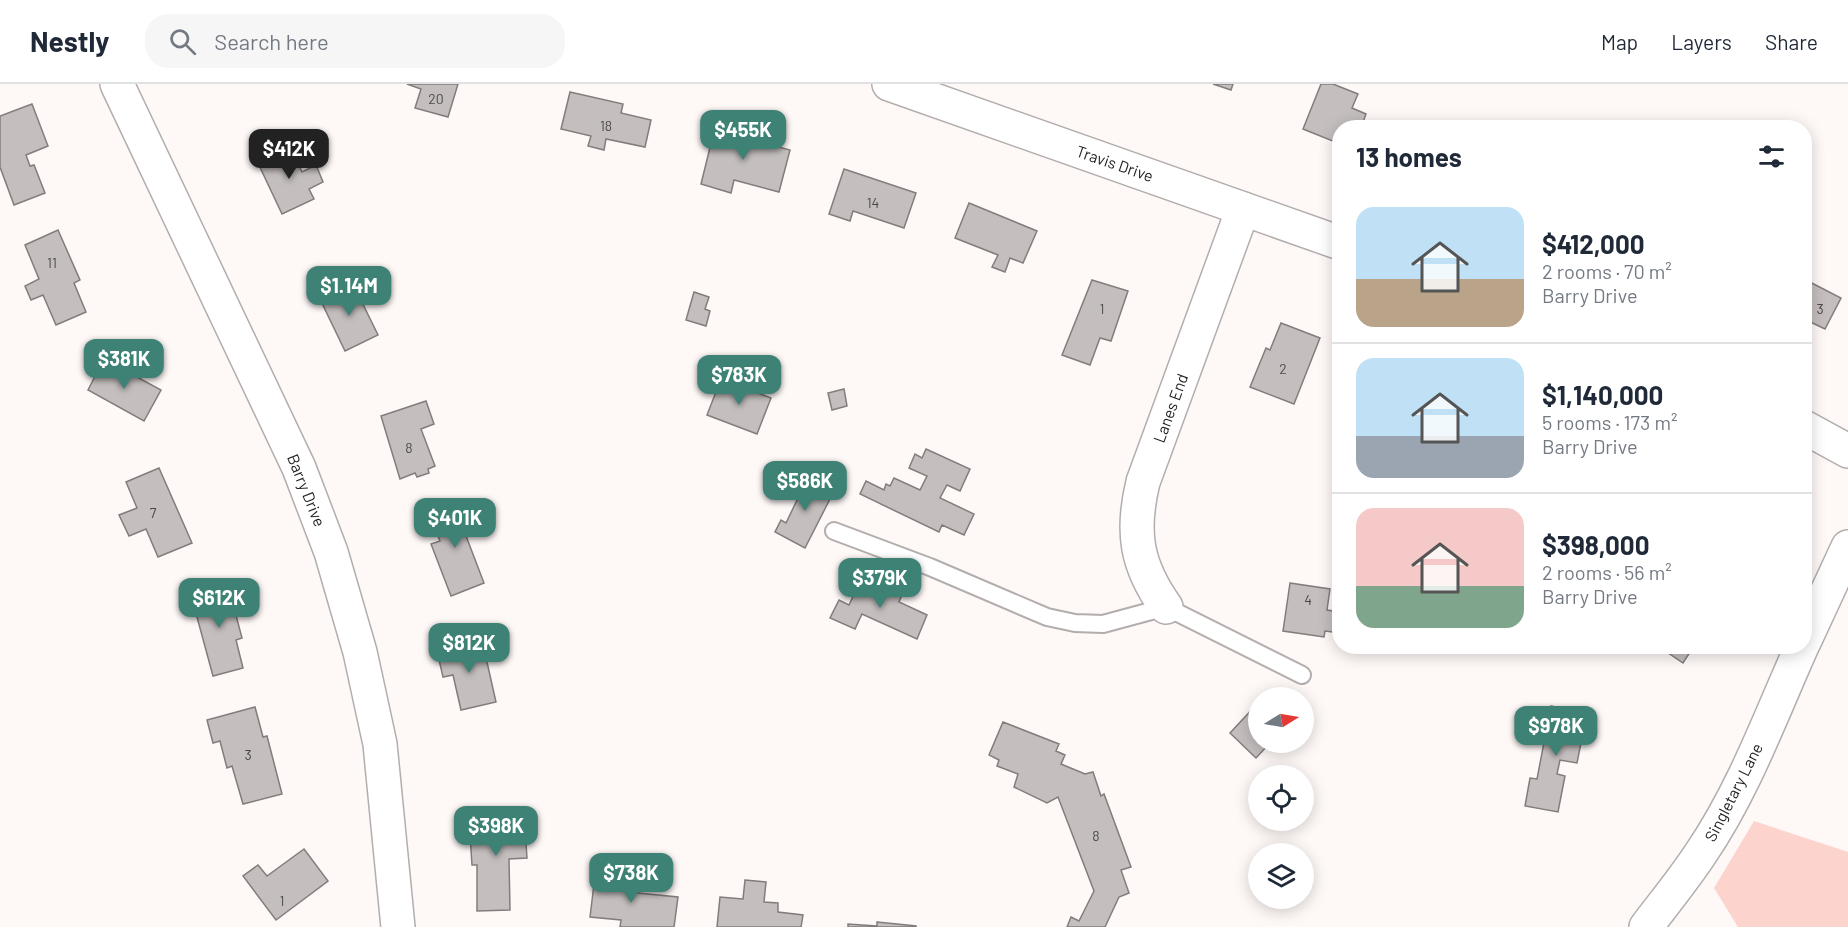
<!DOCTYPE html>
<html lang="en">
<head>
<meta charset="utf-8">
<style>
	:root { --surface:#fff; --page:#f6f6f7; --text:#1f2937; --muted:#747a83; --line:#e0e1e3; --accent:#3e8276 }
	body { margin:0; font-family:Barlow,sans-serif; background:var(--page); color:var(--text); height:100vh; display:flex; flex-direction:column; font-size:22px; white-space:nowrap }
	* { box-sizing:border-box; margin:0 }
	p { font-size:20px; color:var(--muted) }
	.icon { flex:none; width:33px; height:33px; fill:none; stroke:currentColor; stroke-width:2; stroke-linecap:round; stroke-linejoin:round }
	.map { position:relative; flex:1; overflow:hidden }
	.side { position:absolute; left:1332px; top:36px; width:480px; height:534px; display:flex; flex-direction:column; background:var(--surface); border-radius:24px; box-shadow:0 3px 15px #0003 }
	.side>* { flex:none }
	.needle { width:39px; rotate:79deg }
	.buttons { position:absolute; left:1248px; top:603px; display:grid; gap:12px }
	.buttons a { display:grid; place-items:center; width:66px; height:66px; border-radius:50%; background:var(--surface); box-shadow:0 3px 15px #0003; font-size:30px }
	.price { position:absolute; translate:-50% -51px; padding:0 14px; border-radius:12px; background:var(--accent); color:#fff; font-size:20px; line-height:39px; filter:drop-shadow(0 2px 3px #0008) }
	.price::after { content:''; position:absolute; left:50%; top:36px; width:18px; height:14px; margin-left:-9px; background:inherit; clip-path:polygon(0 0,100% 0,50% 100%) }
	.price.selected { background:#222; color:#fff }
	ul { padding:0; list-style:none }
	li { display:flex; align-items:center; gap:18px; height:150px; padding:0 24px }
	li+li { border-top:2px solid var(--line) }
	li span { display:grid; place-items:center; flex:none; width:168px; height:120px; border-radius:18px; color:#555 }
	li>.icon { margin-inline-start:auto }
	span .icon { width:72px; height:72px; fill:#fffc; stroke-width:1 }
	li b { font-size:26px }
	h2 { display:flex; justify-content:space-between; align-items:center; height:72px; padding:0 24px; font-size:26px }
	header { display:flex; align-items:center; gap:36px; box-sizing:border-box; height:84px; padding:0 30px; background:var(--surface); border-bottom:2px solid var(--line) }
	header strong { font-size:28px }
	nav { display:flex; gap:33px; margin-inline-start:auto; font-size:21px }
	.search { width:420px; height:54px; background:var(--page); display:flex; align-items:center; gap:15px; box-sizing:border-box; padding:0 21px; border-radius:24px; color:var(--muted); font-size:22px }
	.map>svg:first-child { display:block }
	.green { fill:#fdd4cd }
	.building { fill:#c4bfbe; stroke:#827d7c; stroke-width:1.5 }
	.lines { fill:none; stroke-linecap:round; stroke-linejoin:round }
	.lane-casing { stroke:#b3aead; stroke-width:20 }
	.street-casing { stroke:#b3aead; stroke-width:36 }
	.secondary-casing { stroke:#b3aead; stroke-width:36 }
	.lane { stroke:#fff; stroke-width:16 }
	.street { stroke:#fff; stroke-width:33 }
	.secondary { stroke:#fff; stroke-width:33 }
	.labels { text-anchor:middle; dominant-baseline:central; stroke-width:4.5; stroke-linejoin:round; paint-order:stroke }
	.number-label { font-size:14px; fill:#4b4848 }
	.street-label { font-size:16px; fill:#232121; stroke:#fff }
</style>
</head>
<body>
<header>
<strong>Nestly</strong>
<div class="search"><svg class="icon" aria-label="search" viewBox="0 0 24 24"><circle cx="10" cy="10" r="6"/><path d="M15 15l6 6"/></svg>Search here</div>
<nav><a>Map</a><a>Layers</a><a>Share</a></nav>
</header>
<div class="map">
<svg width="1848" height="843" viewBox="0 0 1848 843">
	<rect width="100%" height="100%" fill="#fef8f7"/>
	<polygon class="green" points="1754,737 1848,768 1848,843 1738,843 1714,804"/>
	<g class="building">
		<polygon points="407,0 458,0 448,33 415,24 421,5"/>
		<polygon points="1213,0 1233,0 1231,6"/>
		<polygon points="1321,0 1333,0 1358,10 1352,24 1366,30 1361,44 1340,44 1340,60 1303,45"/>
		<polygon points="570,8 623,20 621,29 651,36 645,63 606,55 604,66 588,62 591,52 561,45"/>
		<polygon points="32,20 48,62 26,71 30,82 34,81 45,109 14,121 0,83 0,32"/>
		<polygon points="716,39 751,48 749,55 790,66 779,108 734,96 731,109 701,100"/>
		<polygon points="291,64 302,88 316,81 323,98 309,105 314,115 282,130 258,79"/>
		<polygon points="844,85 916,109 904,144 853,127 850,137 829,130"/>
		<polygon points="969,119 1037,147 1023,179 1010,174 1005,188 992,183 998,171 955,154"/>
		<polygon points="58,146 80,196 74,199 86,228 56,241 43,211 31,216 25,202 39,195 25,161"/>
		<polygon points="1804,195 1841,214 1825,245 1804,235"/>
		<polygon points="1092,196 1128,207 1111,257 1100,254 1090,281 1062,271"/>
		<polygon points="353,200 378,251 345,267 320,215"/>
		<polygon points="694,208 709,213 705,225 710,227 706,242 686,236"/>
		<polygon points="1281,239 1320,254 1294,320 1250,303 1266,264 1270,266"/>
		<polygon points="104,275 161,306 144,337 88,306"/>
		<polygon points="721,295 771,314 757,350 707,331"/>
		<polygon points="844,305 847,322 832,326 828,309"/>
		<polygon points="426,317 434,340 421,345 435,382 428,385 429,389 417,393 415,389 400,395 381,332"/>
		<polygon points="926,365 970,385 960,407 947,401 940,414 974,430 964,451 942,441 939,448 860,410 866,397 884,406 886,400 890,402 894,394 920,406 927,392 909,384 915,370 922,374"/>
		<polygon points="159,384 192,459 158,473 146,445 129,452 119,431 137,424 126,398"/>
		<polygon points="810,389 826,397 821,409 831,413 805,464 775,448 781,436 786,439"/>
		<polygon points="458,416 468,441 463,444 484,499 451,512 431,460 440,457 428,428"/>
		<polygon points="862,493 902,511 899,518 927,531 917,555 862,530 855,545 830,534 839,516 849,521"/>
		<polygon points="1290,499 1330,505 1327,526 1340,528 1340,549 1325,547 1324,553 1283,547"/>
		<polygon points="228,501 242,554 236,556 243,584 213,592 191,511"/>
		<polygon points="482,556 496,618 461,626 453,591 443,593 437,567"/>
		<polygon points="1658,562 1694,562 1683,579"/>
		<polygon points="1258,619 1258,658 1271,658 1256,674 1230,649"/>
		<polygon points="1551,622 1587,629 1577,679 1560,676 1557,690 1565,692 1558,728 1525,722 1530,694 1537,695"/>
		<polygon points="255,623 263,653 267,652 282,710 243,720 232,682 227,684 220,657 213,659 207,636"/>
		<polygon points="1003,638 1059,660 1056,667 1065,671 1061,680 1085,690 1093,688 1101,712 1104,710 1131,783 1121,786 1129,809 1119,813 1105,843 1067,843 1071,833 1079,837 1094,807 1058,713 1047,719 1014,703 1018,690 997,682 999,676 989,671"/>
		<polygon points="524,730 527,774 509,775 510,826 477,827 477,781 472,781 469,735"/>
		<polygon points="304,765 328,797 276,836 243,792 258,781 267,792"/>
		<polygon points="606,786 630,788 628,808 678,813 674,843 620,843 621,836 590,833 594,800 604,801"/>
		<polygon points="745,796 766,798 764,818 778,819 778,828 803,831 801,843 717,843 720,813 743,815"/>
		<polygon points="877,838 916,842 916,843 848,843 848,840 877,842"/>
	</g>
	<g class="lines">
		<g class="lane-casing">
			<polyline id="lane" points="834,447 930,483 1047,533 1075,539 1103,540 1166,523 1302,591"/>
		</g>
		<g class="street-casing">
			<g id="street">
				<polyline points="117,0 299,384 331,468 360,568 380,660 398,843"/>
				<polyline points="889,0 1340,159"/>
				<polyline points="1804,343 1848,367"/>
				<path d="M1166,523C1136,481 1131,448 1143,398L1243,125"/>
			</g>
		</g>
		<g class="secondary-casing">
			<g id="secondary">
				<polyline points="1804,558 1848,463"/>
				<path d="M1646,843C1664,819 1684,795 1701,769C1744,706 1771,631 1802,562"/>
			</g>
		</g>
		<use href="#lane" class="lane"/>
		<use href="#street" class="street"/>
		<use href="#secondary" class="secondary"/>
	</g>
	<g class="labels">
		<g class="number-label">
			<text x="436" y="14">20</text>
			<text x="606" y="41">18</text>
			<text x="873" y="118">14</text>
			<text x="52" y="178">11</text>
			<text x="1102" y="224">1</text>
			<text x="1820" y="224">3</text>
			<text x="1283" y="284">2</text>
			<text x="409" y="363">8</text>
			<text x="153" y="428">7</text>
			<text x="1308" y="515">4</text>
			<text x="248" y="670">3</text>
			<text x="1096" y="751">8</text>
			<text x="282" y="816">1</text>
		</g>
		<g class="street-label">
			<text transform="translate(1115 79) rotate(19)">Travis Drive</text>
			<text transform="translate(1170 324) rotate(-70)">Lanes End</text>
			<text transform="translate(307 406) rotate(68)">Barry Drive</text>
			<text transform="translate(1733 708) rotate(-63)">Singletary Lane</text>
		</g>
	</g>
</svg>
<div class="buttons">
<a><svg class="needle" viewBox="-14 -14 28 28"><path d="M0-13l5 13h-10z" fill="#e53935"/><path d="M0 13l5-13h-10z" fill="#747a83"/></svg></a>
<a><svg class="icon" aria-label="locate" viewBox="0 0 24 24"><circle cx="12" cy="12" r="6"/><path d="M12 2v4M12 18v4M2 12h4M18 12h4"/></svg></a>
<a><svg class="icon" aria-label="layers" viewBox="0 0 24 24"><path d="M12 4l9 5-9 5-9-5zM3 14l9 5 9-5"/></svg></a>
</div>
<b class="price" style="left:743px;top:77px">$455K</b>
<b class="price selected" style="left:289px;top:96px">$412K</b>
<b class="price" style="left:349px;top:233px">$1.14M</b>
<b class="price" style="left:124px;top:306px">$381K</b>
<b class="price" style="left:739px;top:322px">$783K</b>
<b class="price" style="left:805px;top:428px">$586K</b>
<b class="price" style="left:455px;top:465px">$401K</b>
<b class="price" style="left:880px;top:525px">$379K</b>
<b class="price" style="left:219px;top:545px">$612K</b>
<b class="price" style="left:469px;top:590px">$812K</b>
<b class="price" style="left:1556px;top:673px">$978K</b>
<b class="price" style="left:496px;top:773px">$398K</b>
<b class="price" style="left:631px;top:820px">$738K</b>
<section class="side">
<h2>13 homes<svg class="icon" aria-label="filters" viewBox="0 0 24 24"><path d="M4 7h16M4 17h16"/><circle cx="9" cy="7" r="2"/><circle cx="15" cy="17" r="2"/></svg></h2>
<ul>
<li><span style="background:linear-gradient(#bfe0f5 60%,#b9a48a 0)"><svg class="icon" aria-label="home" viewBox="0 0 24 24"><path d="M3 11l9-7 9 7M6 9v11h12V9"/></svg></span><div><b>$412,000</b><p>2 rooms · 70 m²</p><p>Barry Drive</p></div></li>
<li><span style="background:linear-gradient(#bfe0f5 65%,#9aa5b1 0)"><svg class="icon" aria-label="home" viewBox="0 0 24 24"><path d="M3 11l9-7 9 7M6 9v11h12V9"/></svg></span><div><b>$1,140,000</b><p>5 rooms · 173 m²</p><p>Barry Drive</p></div></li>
<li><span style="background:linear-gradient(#f6c9c9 65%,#7fa58c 0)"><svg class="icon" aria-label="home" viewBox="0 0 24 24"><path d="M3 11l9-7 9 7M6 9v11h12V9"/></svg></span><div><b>$398,000</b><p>2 rooms · 56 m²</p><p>Barry Drive</p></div></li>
</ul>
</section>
</div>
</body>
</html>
